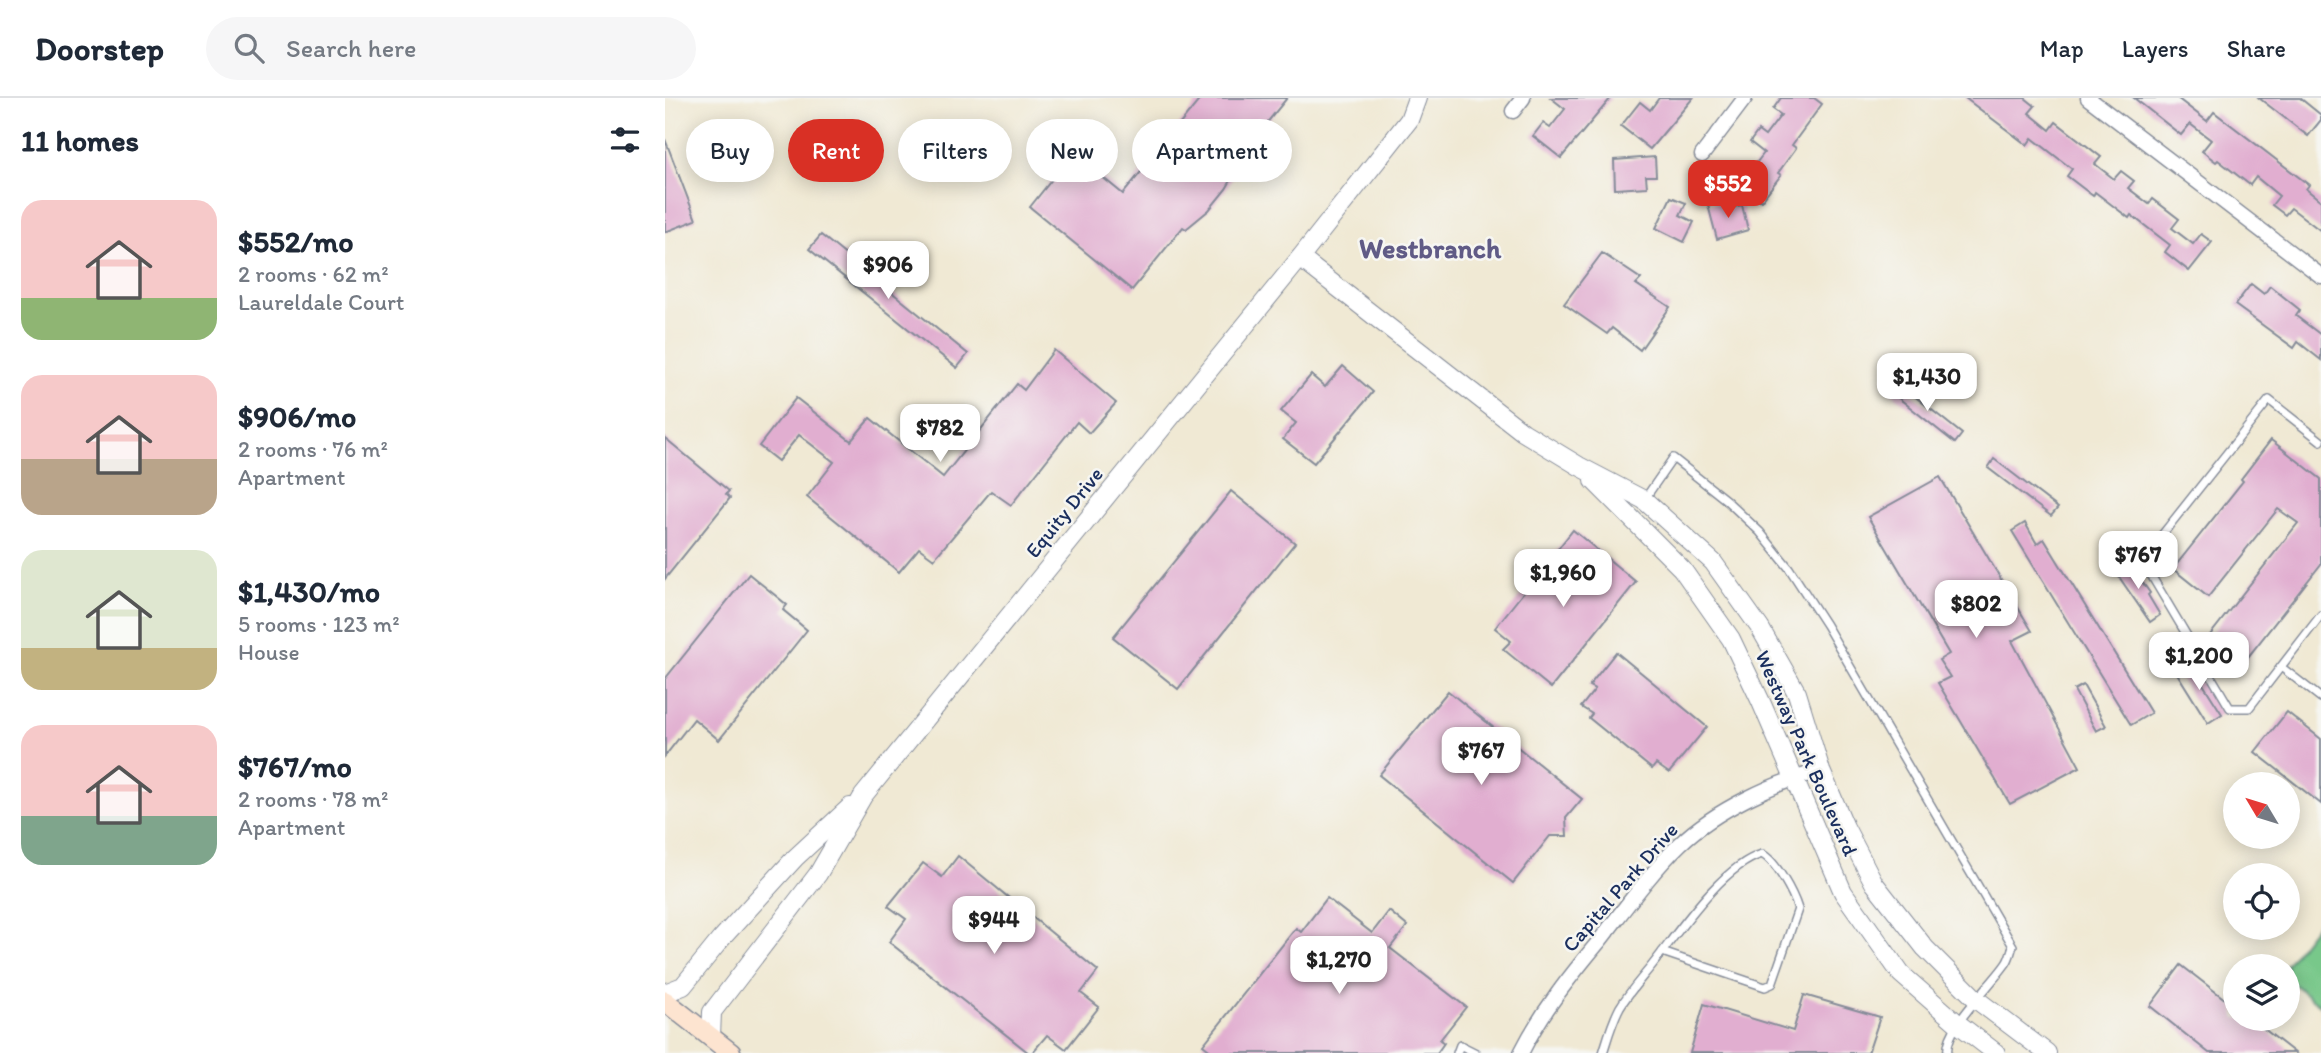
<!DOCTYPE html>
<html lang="en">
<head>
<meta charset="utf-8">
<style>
	:root { --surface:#fff; --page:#f6f6f7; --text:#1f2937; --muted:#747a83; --line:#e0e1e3; --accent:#d93025 }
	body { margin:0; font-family:Itim,sans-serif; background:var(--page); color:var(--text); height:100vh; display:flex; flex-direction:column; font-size:26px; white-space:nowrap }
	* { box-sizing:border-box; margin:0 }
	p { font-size:23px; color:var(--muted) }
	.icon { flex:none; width:38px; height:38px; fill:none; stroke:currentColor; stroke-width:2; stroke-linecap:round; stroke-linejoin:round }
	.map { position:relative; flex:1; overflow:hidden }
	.side { display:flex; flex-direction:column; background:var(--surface); width:665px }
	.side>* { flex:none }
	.top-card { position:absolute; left:21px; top:21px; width:665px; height:63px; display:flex; gap:14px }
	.needle { width:46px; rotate:308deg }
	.fabs { position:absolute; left:1558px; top:674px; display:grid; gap:14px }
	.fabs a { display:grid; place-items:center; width:77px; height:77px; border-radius:50%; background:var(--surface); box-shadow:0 4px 18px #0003; font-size:35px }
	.price { position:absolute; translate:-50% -60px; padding:0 16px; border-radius:14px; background:#fff; color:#222; font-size:23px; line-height:46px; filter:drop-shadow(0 2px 4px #0008) }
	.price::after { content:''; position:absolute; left:50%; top:42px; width:21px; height:16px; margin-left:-10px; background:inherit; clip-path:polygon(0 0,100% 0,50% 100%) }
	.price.active { background:var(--accent); color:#fff }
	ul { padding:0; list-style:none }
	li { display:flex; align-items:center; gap:21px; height:175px; padding:0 21px }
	li span { display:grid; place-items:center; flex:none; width:196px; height:140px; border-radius:21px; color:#555 }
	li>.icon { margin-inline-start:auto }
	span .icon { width:84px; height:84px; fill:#fffc; stroke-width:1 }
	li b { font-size:30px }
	h2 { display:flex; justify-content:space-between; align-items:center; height:84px; padding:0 21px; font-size:30px }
	.chip { padding:0 24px; border-radius:32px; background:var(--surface); box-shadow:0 4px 18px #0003; font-size:24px; line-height:63px }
	.chip.active { background:var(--accent); color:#fff }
	header { display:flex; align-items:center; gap:42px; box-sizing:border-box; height:98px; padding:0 35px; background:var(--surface); border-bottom:2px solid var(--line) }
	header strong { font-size:33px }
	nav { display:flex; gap:38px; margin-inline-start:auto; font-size:24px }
	.search { width:490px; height:63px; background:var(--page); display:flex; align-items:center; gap:18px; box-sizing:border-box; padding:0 24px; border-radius:38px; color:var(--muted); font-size:26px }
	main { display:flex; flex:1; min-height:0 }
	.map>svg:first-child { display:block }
	.green { fill:#78c88a; stroke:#4a7c74; stroke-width:2 }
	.building { fill:#e1aed0 }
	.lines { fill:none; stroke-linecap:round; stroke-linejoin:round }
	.service-casing { stroke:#868c99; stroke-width:10 }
	.minor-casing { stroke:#868c99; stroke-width:17 }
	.tertiary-casing { stroke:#868c99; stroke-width:20 }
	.secondary-casing { stroke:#868c99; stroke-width:22 }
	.service { stroke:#fff; stroke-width:7 }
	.minor { stroke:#fff; stroke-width:14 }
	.tertiary { stroke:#fff; stroke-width:18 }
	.secondary { stroke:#fde4d0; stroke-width:19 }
	.labels { text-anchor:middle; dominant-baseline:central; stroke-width:5; stroke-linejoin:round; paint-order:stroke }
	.street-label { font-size:21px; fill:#1b2f5e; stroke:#f6f6f2 }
	.district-label { font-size:28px; font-weight:bold; fill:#605b86; stroke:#f6f6f2 }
</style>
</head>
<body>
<header>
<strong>Doorstep</strong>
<div class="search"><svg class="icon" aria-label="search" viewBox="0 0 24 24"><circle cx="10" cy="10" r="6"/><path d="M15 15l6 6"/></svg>Search here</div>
<nav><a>Map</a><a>Layers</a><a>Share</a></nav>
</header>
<main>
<section class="side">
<h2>11 homes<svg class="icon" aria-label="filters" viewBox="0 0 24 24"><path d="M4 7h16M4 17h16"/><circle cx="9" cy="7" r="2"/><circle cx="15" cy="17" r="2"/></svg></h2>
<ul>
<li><span style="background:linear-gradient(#f6c9c9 70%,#8fb573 0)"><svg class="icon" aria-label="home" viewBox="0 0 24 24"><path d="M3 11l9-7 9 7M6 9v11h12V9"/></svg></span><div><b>$552/mo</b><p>2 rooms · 62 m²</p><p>Laureldale Court</p></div></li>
<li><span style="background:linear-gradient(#f6c9c9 60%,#b9a48a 0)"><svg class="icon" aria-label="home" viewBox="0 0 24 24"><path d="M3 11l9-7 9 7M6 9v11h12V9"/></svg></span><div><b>$906/mo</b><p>2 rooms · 76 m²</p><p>Apartment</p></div></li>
<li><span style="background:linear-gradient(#dfe7d0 70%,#c2b280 0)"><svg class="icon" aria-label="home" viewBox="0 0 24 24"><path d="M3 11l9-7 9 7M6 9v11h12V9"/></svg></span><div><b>$1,430/mo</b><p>5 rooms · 123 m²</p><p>House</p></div></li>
<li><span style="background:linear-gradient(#f6c9c9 65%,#7fa58c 0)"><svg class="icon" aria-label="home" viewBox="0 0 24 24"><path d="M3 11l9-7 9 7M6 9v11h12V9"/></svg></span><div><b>$767/mo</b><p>2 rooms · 78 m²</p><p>Apartment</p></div></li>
</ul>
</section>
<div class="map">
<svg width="1656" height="955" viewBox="0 0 1656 955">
	<rect width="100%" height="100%" fill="#f6f6f2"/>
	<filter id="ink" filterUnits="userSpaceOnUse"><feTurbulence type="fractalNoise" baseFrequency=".0143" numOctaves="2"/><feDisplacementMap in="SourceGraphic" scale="14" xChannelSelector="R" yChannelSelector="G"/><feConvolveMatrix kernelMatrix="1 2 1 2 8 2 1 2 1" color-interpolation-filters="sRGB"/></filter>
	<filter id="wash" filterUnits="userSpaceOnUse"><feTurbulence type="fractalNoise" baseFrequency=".00686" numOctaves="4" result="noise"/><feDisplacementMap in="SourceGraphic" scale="28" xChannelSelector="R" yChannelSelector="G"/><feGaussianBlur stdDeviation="1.57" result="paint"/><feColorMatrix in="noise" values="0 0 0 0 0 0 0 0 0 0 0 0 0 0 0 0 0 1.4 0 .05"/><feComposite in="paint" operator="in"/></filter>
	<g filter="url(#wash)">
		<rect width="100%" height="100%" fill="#f0e9d4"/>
		<polygon class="green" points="1656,821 1656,908 1622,881 1622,868 1620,868"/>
		<g id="blocks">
			<g class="building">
				<polygon points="536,0 622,0 575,58 579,61 561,91 544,112 521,131 518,129 467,192 365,109 408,55 458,96"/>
				<polygon points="886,0 946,0 896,60 868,38 878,25 885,30 900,11"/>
				<polygon points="994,0 1028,0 985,51 956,28 975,4 985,12"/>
				<polygon points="1116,0 1149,0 1157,6 1127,47 1131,50 1113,75 1116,77 1096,103 1075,86 1099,55 1085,44 1093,33 1100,38 1116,17 1108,11"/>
				<polygon points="1300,0 1360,0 1370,8 1364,15 1385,32 1391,24 1436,59 1430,66 1449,81 1456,73 1469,83 1463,90 1484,106 1488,101 1514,121 1507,130 1528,146 1536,136 1547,144 1524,173 1500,154 1505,147 1466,117 1464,120 1430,94 1428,98 1402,78 1407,71 1367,40 1362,47"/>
				<polygon points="1469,0 1512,0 1542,23 1549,14 1644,87 1641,91 1656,103 1656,133 1626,110 1620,117 1607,107 1614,98 1591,79 1585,87 1553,62 1551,64 1537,53 1546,42 1525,26 1516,37"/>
				<polygon points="1594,0 1635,0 1656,17 1656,22 1643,38"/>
				<polygon points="0,41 31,122 0,134"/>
				<polygon points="990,59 991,78 981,78 982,89 950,91 949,62"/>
				<polygon points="1006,99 1021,105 1015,117 1029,124 1019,144 991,130"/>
				<polygon points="1058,103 1060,111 1077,107 1083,132 1052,141 1043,107"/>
				<polygon points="156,137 303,256 292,270 144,151"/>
				<polygon points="937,155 976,181 971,186 1005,209 975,252 947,230 942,236 899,206"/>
				<polygon points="1586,186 1599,196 1605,188 1635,212 1631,218 1656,237 1656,262 1633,244 1629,250 1570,207"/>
				<polygon points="389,252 451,305 424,335 412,324 346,407 326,393 269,461 254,450 234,474 142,399 169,364 134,337 113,363 94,348 131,300 186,343 205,320 278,379 352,286 359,292"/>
				<polygon points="678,268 708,294 649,365 618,341 631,325 616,313 646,277 660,289"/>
				<polygon points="1233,285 1297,336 1290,345 1226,294"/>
				<polygon points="0,340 64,393 61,396 65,400 0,481"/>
				<polygon points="1606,342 1656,381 1656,466 1572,573 1538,546 1633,425 1613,411 1543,499 1508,471 1578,383 1576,381"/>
				<polygon points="1329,361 1393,410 1386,418 1323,370"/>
				<polygon points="1275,379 1367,533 1347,543 1415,669 1345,706 1273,585 1285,579 1274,562 1284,556 1203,419"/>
				<polygon points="566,393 630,445 513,591 448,539"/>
				<polygon points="1360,425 1372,446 1379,441 1486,615 1466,627 1347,433"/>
				<polygon points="908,432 971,484 886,590 838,551 846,543 830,530"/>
				<polygon points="1463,464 1485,495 1483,497 1495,517 1485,524 1450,473"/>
				<polygon points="84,476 122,507 118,512 142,532 54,642 29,621 0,658 0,581"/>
				<polygon points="951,554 1042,629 1004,675 991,666 987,671 924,620 927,616 916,609 930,591 924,588"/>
				<polygon points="1524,564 1557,616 1543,625 1510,572"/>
				<polygon points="1418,587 1441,628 1431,633 1409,592"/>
				<polygon points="783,593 917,701 901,720 902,738 885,738 848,785 714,677"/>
				<polygon points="1622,614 1656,641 1656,706 1590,654"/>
				<polygon points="293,758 433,873 416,895 434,909 401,951 382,937 367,955 364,955 224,844 241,821 223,808 258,765 277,779"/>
				<polygon points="662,800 707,835 724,813 742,828 725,850 801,909 775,942 779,945 772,955 548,955 538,947 631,830 636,834"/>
				<polygon points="1516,867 1570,909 1570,920 1585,920 1630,955 1544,955 1485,908"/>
				<polygon points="1139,897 1215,919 1203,955 1025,955 1039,906 1128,933"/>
			</g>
		</g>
	</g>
	<g filter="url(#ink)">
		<use href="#blocks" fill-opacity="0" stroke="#868c99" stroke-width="2"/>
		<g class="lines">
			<g class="service-casing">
				<g id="service">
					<polyline points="1656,343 1604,302 1477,462 1565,610 1584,610 1656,517"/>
					<path d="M979,402L1008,360L1061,402L1095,434L1124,470L1161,527L1348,848C1346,853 1345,859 1342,864C1329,885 1278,931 1283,955"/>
					<polyline points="1616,569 1656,600"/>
					<polyline points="792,955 795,947 811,955"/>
					<path d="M938,955C943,939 947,924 955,909C964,894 977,880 988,866C1014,833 1057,768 1097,756C1111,763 1128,795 1133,811L1107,886L1100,889L997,854"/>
				</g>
			</g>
			<g class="minor-casing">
				<g id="minor">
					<polyline points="1423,0 1656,178"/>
					<polyline points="848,13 858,0"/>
					<polyline points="1037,57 1080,0"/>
					<path d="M856,955C877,913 906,877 936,841C961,809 986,774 1015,746C1049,713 1111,683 1156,673"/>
				</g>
			</g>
			<g class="tertiary-casing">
				<g id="tertiary">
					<polyline points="635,160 858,334 914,368 979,402 1048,464 1095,530 1132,595 1156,673 1180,729 1209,785 1260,850 1312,902 1382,955"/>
					<polyline points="929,383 1017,471 1066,541 1096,604 1178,794 1236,876 1292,925 1331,955"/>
					<polyline points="0,895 18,888 56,841 130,760 185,709"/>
					<polyline points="46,939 47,914 153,776 198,698 635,160 744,22 752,0"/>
				</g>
			</g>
			<g class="secondary-casing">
				<polyline id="secondary" points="0,903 66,955"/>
			</g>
			<use href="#service" class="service"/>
			<use href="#minor" class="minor"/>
			<use href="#tertiary" class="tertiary"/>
			<use href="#secondary" class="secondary"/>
		</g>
	</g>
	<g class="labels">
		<g class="street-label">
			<text transform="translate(399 414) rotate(-51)">Equity Drive</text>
			<text transform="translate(1142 655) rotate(66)">Westway Park Boulevard</text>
			<text transform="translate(955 789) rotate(-49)">Capital Park Drive</text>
		</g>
		<g class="district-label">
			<text x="765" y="150">Westbranch</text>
		</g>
	</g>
</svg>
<div class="fabs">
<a><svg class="needle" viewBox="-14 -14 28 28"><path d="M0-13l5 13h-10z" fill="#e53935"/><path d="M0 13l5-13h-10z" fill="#747a83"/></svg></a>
<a><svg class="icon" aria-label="locate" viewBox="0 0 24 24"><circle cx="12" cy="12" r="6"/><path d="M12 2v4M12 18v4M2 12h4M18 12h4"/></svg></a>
<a><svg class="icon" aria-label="layers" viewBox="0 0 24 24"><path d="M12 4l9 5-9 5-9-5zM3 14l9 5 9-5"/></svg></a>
</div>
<b class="price active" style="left:1063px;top:122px">$552</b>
<b class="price" style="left:223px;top:203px">$906</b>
<b class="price" style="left:1262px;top:315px">$1,430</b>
<b class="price" style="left:275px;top:366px">$782</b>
<b class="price" style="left:1473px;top:493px">$767</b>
<b class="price" style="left:898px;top:511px">$1,960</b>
<b class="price" style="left:1311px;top:542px">$802</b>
<b class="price" style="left:1534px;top:594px">$1,200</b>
<b class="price" style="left:816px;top:689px">$767</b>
<b class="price" style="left:329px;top:858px">$944</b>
<b class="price" style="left:674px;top:898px">$1,270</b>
<div class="top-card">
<a class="chip">Buy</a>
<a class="chip active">Rent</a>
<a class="chip">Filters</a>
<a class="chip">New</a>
<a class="chip">Apartment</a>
</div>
</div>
</main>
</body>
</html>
